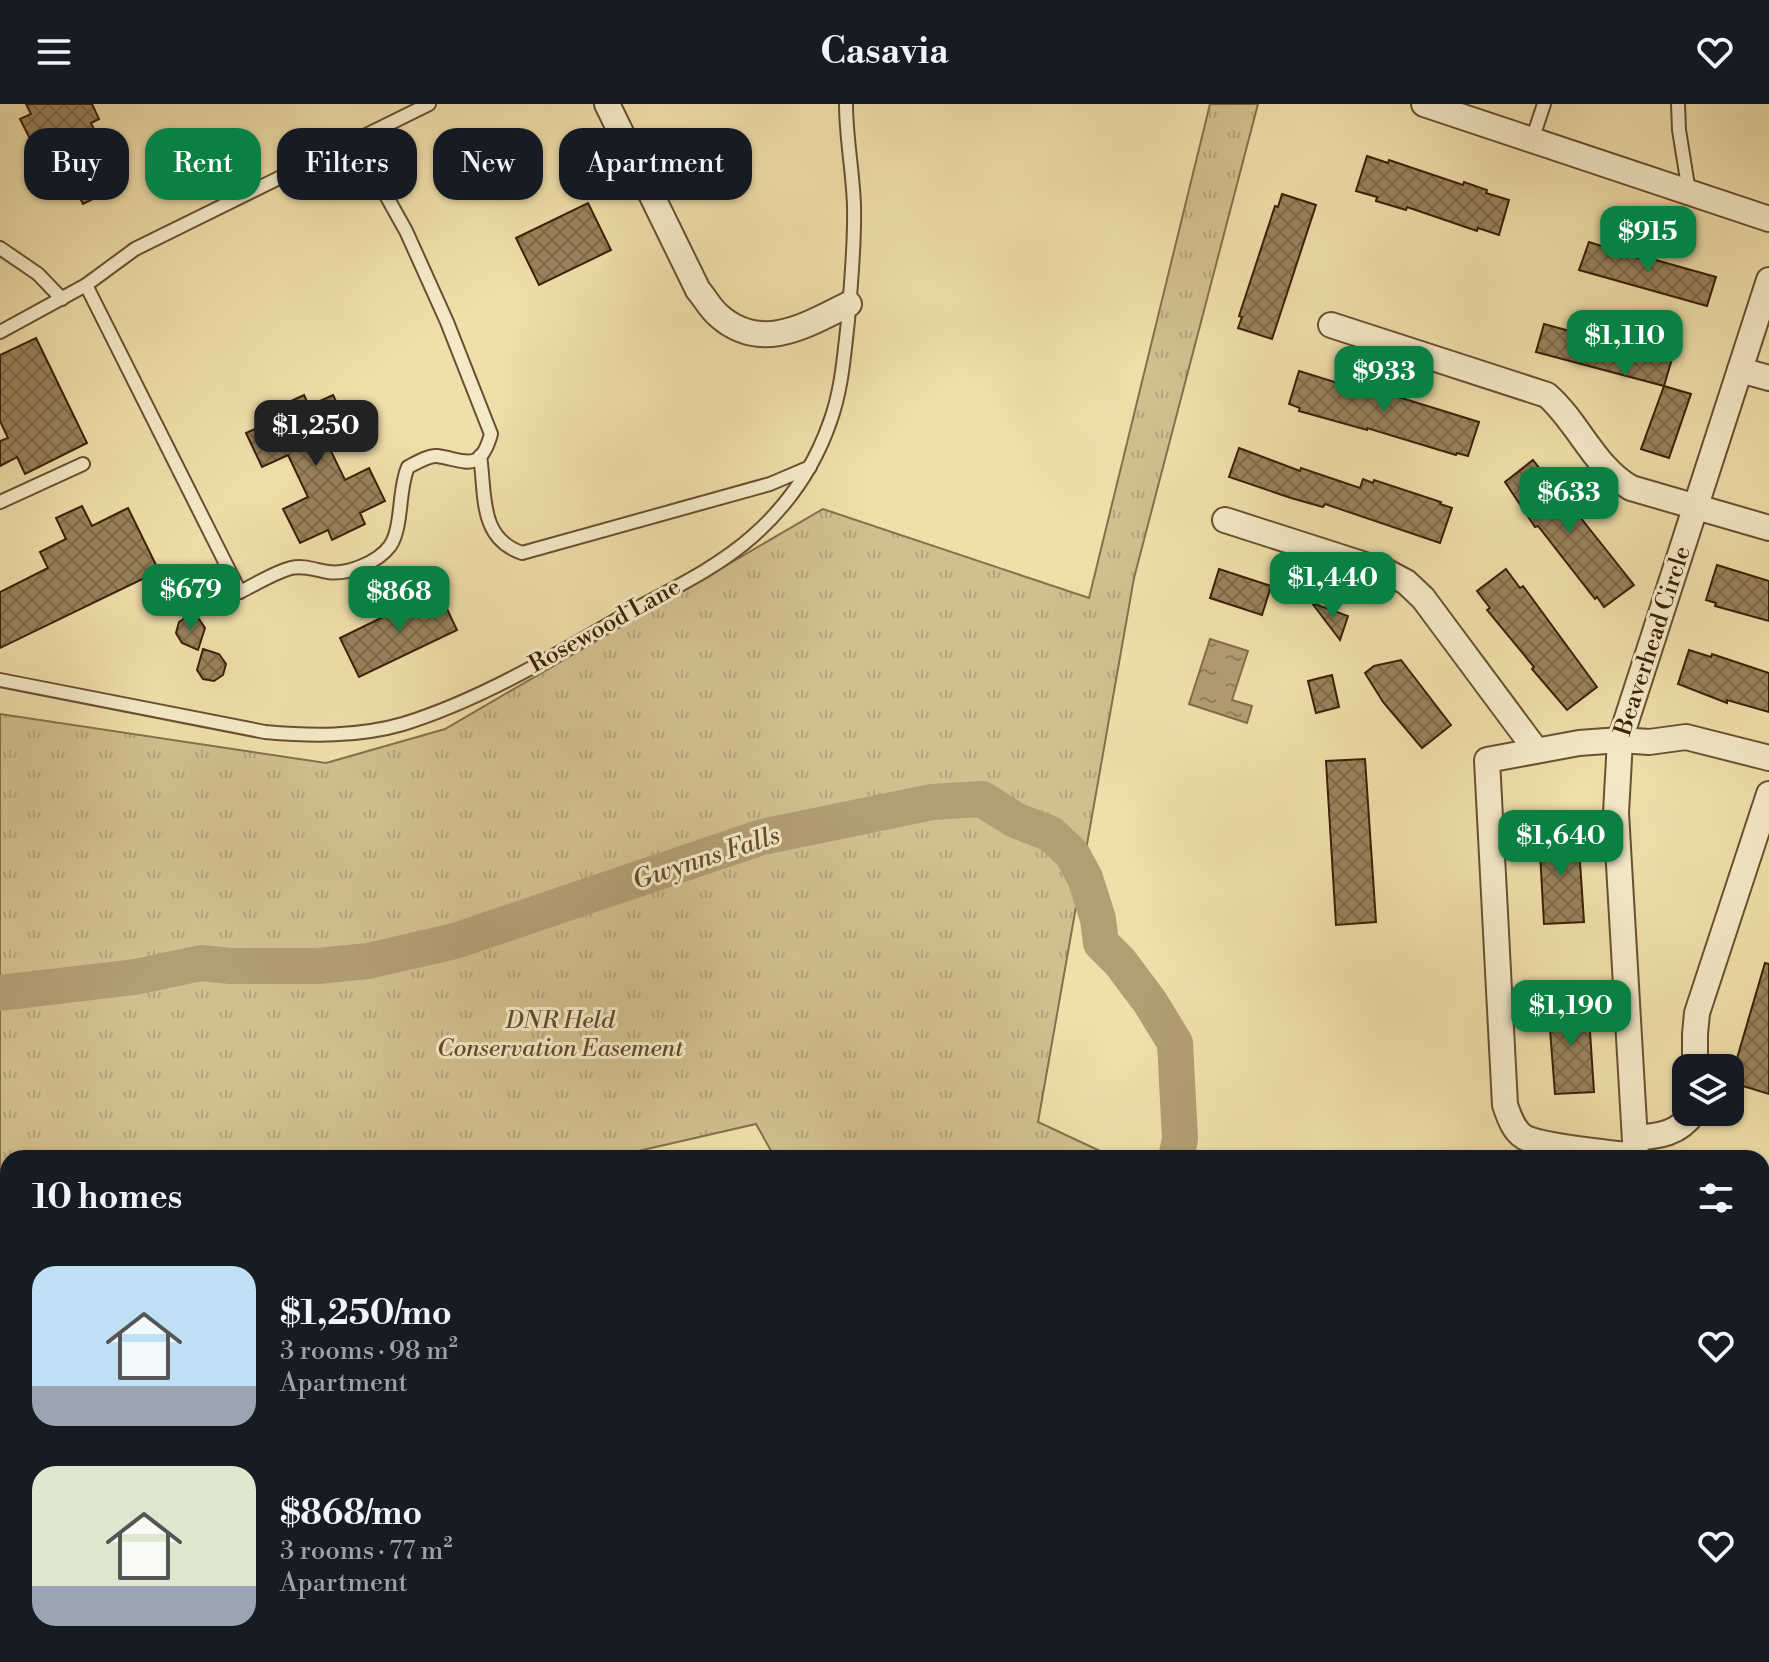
<!DOCTYPE html>
<html lang="en">
<head>
<meta charset="utf-8">
<style>
	:root { --surface:#171b24; --page:#20242c; --text:#f1f3f6; --muted:#9ea1a6; --accent:#0b8043 }
	body { margin:0; font-family:"Libre Bodoni",serif; background:var(--page); color:var(--text); height:100vh; display:flex; flex-direction:column; font-size:30px; white-space:nowrap }
	* { box-sizing:border-box; margin:0 }
	p { font-size:26px; color:var(--muted) }
	.icon { flex:none; width:44px; height:44px; fill:none; stroke:currentColor; stroke-width:2; stroke-linecap:round; stroke-linejoin:round }
	.map { position:relative; flex:1; overflow:hidden }
	.side { position:absolute; left:0px; top:1046px; width:1770px; height:512px; display:flex; flex-direction:column; background:var(--surface); border-radius:24px 24px 0 0; box-shadow:0 2px 6px #0004 }
	.side>* { flex:none }
	.guide { position:absolute; left:24px; top:24px; width:800px; height:72px; display:flex; gap:16px }
	.buttons { position:absolute; left:1672px; top:950px; display:grid; gap:16px }
	.buttons a { display:grid; place-items:center; width:72px; height:72px; border-radius:16px; background:var(--surface); box-shadow:0 2px 6px #0004; font-size:40px }
	.price { position:absolute; translate:-50% -68px; padding:0 18px; border-radius:16px; background:var(--accent); color:#fff; font-size:26px; line-height:52px; filter:drop-shadow(0 2px 4px #0008) }
	.price::after { content:''; position:absolute; left:50%; top:48px; width:24px; height:18px; margin-left:-12px; background:inherit; clip-path:polygon(0 0,100% 0,50% 100%) }
	.price.selected { background:#222; color:#fff }
	ul { padding:0; list-style:none }
	li { display:flex; align-items:center; gap:24px; height:200px; padding:0 32px }
	li span { display:grid; place-items:center; flex:none; width:224px; height:160px; border-radius:24px; color:#555 }
	li>.icon { margin-inline-start:auto }
	span .icon { width:96px; height:96px; fill:#fffc; stroke-width:1 }
	li b { font-size:34px }
	h2 { display:flex; justify-content:space-between; align-items:center; height:96px; padding:0 32px; font-size:34px }
	.chip { padding:0 28px; border-radius:24px; background:var(--surface); box-shadow:0 2px 6px #0004; font-size:28px; line-height:72px }
	.chip.selected { background:var(--accent); color:#fff }
	header { display:flex; justify-content:space-between; align-items:center; height:104px; padding:0 32px; background:var(--surface); font-size:36px; font-weight:700 }
	.map>svg:first-child { display:block }
	.park { fill:url(#park-tufts); stroke:#86704a; stroke-width:2 }
	.water { fill:url(#water-ripples); stroke:#836c47; stroke-width:2 }
	.lines { fill:none; stroke-linecap:round; stroke-linejoin:round }
	.river { stroke:#b29e73; stroke-width:36 }
	.building { fill:url(#building-cross-hatch); stroke:#3c2006; stroke-width:2 }
	.service-casing { stroke:#69502f; stroke-width:16 }
	.minor-casing { stroke:#69502f; stroke-width:28 }
	.secondary-casing { stroke:#3c2006; stroke-width:38 }
	.service { stroke:#f5eac8; stroke-width:12 }
	.minor { stroke:#f5eac8; stroke-width:24 }
	.secondary { stroke:#f5eac8; stroke-width:34 }
	.labels { text-anchor:middle; dominant-baseline:central; stroke-width:6; stroke-linejoin:round; paint-order:stroke }
	.street-label { font-size:24px; fill:#3c2006; stroke:#f5eac8 }
	.park-label { font-size:24px; font-style:italic; fill:#614828; stroke:#f5eac8 }
	.water-label { font-size:26px; font-style:italic; fill:#654c2c; stroke:#f5eac8 }
</style>
</head>
<body>
<header><svg class="icon" aria-label="menu" viewBox="0 0 24 24"><path d="M4 6h16M4 12h16M4 18h16"/></svg>Casavia<svg class="icon" aria-label="heart" viewBox="0 0 24 24"><path d="M12 20l-8-8c-3-5 5-10 8-4 3-6 11-1 8 4z"/></svg></header>
<div class="map">
<svg width="1769" height="1558" viewBox="0 0 1769 1558">
	<defs>
		<pattern id="park-tufts" width="24" height="20" patternUnits="userSpaceOnUse" patternTransform="scale(2)"><rect width="24" height="20" fill="#d1bf8f"/><path d="M3 7l-1-3M5 7V3M7 7l1-3M15 17l-1-3M17 17v-4M19 17l1-3" fill="none" stroke="#b4a47a"/></pattern>
		<pattern id="water-ripples" width="26" height="14" patternUnits="userSpaceOnUse" patternTransform="scale(2)"><rect width="26" height="14" fill="#b29e73"/><path d="M2 4q2-2 4 0t4 0M15 11q2-2 4 0t4 0" fill="none" stroke="#92805c"/></pattern>
		<pattern id="building-cross-hatch" width="8" height="8" patternUnits="userSpaceOnUse" patternTransform="scale(2)"><rect width="8" height="8" fill="#99835c"/><path d="M0 0l8 8M0 8l8-8" fill="none" stroke="#7e6b4a"/></pattern>
	</defs>
	<rect width="100%" height="100%" fill="#efdfab"/>
	<filter id="stains"><feTurbulence type="fractalNoise" baseFrequency=".0025" numOctaves="4"/><feColorMatrix values="0 0 0 0 .2 0 0 0 0 .09 0 0 0 0 .02 0 0 0 .5 -.17"/></filter>
	<radialGradient id="worn" r=".72"><stop offset=".6" stop-color="#630" stop-opacity="0"/><stop offset="1" stop-color="#630" stop-opacity=".3"/></radialGradient>
	<g class="park">
		<polygon points="1210,0 1258,0 1134,474 1038,1018 1115,1054 775,1054 756,1020 608,1054 8,1054 8,1163 0,1164 0,610 326,659 445,625 823,405 1089,494"/>
		<polygon points="675,1550 1112,1550 1114,1558 672,1558"/>
	</g>
	<polygon class="water" points="1210,535 1248,547 1232,596 1252,602 1247,619 1189,600"/>
	<g class="lines">
		<g class="river">
			<polyline points="0,889 135,873 201,859 231,862 317,862 368,857 455,837 762,733 932,698 982,695 1015,716 1051,730 1072,750 1085,774 1098,815 1101,839 1120,858 1150,898 1175,939 1180,1035 1176,1054"/>
			<polyline points="1101,1550 1103,1558"/>
		</g>
	</g>
	<g class="building">
		<polygon points="26,0 92,0 99,15 91,19 116,69 105,74 111,86 83,100 76,86 64,92 40,45 36,47 20,15 31,10"/>
		<polygon points="1367,52 1388,59 1389,56 1463,81 1464,78 1487,86 1486,89 1509,96 1499,131 1478,124 1477,127 1407,103 1406,106 1376,97 1377,93 1356,87"/>
		<polygon points="1282,90 1316,101 1272,235 1238,224 1242,213 1239,212 1275,102 1278,103"/>
		<polygon points="588,99 611,146 539,181 516,134"/>
		<polygon points="1589,138 1651,158 1652,155 1716,173 1707,202 1579,166"/>
		<polygon points="1544,220 1672,255 1664,282 1691,290 1669,354 1641,345 1664,282 1536,248"/>
		<polygon points="36,234 87,339 25,370 17,353 0,362 0,337 8,334 0,317 0,251"/>
		<polygon points="1299,267 1344,281 1345,278 1389,292 1389,290 1479,318 1468,352 1457,349 1456,351 1367,324 1367,326 1299,307 1300,304 1289,300"/>
		<polygon points="304,291 309,302 333,291 348,322 324,333 345,376 369,364 385,397 360,409 365,420 332,436 328,426 300,439 283,405 308,393 288,351 262,363 246,329 275,316 271,306"/>
		<polygon points="1239,344 1300,367 1301,364 1360,384 1363,375 1373,379 1374,376 1441,398 1440,400 1452,404 1440,439 1325,400 1323,403 1291,394 1229,373"/>
		<polygon points="1533,356 1574,409 1576,408 1634,481 1604,503 1597,493 1595,495 1538,422 1535,423 1505,378"/>
		<polygon points="82,402 92,422 128,404 159,467 0,544 0,488 48,464 40,448 66,435 56,414"/>
		<polygon points="1717,461 1769,477 1769,517 1715,502 1716,499 1706,496"/>
		<polygon points="1219,465 1271,482 1262,511 1210,494"/>
		<polygon points="1506,465 1520,484 1523,482 1597,583 1567,606 1532,565 1534,563 1487,506 1490,504 1477,487"/>
		<polygon points="438,486 457,526 359,573 340,534"/>
		<polygon points="1312,499 1348,512 1340,536"/>
		<polygon points="188,512 199,515 205,524 198,546 182,539 176,529 179,518"/>
		<polygon points="203,545 219,550 226,560 223,571 214,577 203,575 197,566"/>
		<polygon points="1689,546 1711,553 1712,550 1769,569 1769,608 1727,596 1727,599 1678,580"/>
		<polygon points="1401,556 1451,621 1422,644 1383,598 1365,569 1374,562"/>
		<polygon points="1332,571 1339,603 1316,609 1308,577"/>
		<polygon points="1365,655 1376,818 1336,821 1326,657"/>
		<polygon points="1578,728 1584,818 1544,820 1539,731"/>
		<polygon points="1765,859 1769,860 1769,990 1730,978"/>
		<polygon points="1588,898 1594,988 1555,990 1548,900"/>
	</g>
	<g class="lines">
		<g class="service-casing">
			<g id="service">
				<polyline points="1678,0 1679,26 1689,88"/>
				<path d="M355,36L406,127L447,218L491,330C480,370 465,356 437,352C429,351 416,359 408,363C398,385 403,423 390,442C378,458 348,471 328,468C315,466 304,461 291,464C273,469 256,480 240,488L86,181L135,145L429,0"/>
				<polyline points="1532,36 1544,0"/>
				<polyline points="0,144 38,170 62,195"/>
				<polyline points="0,228 86,181"/>
				<path d="M480,352C486,390 478,434 522,449L770,380L810,363"/>
				<polyline points="0,398 83,360"/>
				<path d="M0,576L265,628C311,632 358,633 403,620C481,596 559,549 630,508C672,485 717,464 753,432C788,401 815,361 830,318C842,285 844,251 848,217C851,178 855,141 854,102C853,68 846,34 846,0"/>
				<polyline points="0,1392 8,1391"/>
				<polyline points="1762,1411 1769,1411"/>
				<polyline points="354,1550 355,1558"/>
				<polyline points="1610,1550 1614,1558"/>
				<polyline points="1645,1550 1649,1558"/>
				<polyline points="1683,1550 1687,1558"/>
				<polyline points="1740,1558 1757,1550"/>
			</g>
		</g>
		<g class="minor-casing">
			<g id="minor">
				<path d="M607,0L698,186C705,194 710,204 718,211C761,250 807,221 849,200"/>
				<polyline points="1424,0 1769,115"/>
				<path d="M1331,221L1547,291C1578,318 1594,363 1631,384L1769,424"/>
				<polyline points="1740,266 1769,274"/>
				<polyline points="1225,416 1387,468 1406,478 1423,494 1536,646"/>
				<polyline points="1695,964 1695,930 1697,909 1769,690"/>
				<path d="M1635,1034C1659,1032 1679,1030 1694,1008"/>
				<path d="M1636,1052C1612,1049 1542,1043 1524,1033C1513,1026 1509,1012 1505,1001L1487,656L1579,639L1620,636L1649,638L1686,633L1769,654"/>
				<polyline points="1636,1054 1616,709 1620,636 1769,176"/>
				<polyline points="1762,1184 1769,1185"/>
			</g>
		</g>
		<g class="secondary-casing">
			<g id="secondary">
				<polyline points="1762,1335 1769,1333"/>
				<polyline points="1762,1371 1769,1369"/>
				<polyline points="1333,1558 1343,1550"/>
				<polyline points="1394,1558 1405,1550"/>
			</g>
		</g>
		<use href="#service" class="service"/>
		<use href="#minor" class="minor"/>
		<use href="#secondary" class="secondary"/>
	</g>
	<g class="labels">
		<g class="street-label">
			<text transform="translate(605 522) rotate(-29)">Rosewood Lane</text>
			<text transform="translate(1653 537) rotate(-72)">Beaverhead Circle</text>
		</g>
		<g class="park-label">
			<text x="560" y="917">DNR Held<tspan x="560" dy="28">Conservation Easement</tspan></text>
		</g>
		<g class="water-label">
			<text transform="translate(706 754) rotate(-18)">Gwynns Falls</text>
		</g>
	</g>
	<rect width="100%" height="100%" filter="url(#stains)"/>
	<rect width="100%" height="100%" fill="url(#worn)"/>
</svg>
<div class="buttons">
<a><svg class="icon" aria-label="layers" viewBox="0 0 24 24"><path d="M12 4l9 5-9 5-9-5zM3 14l9 5 9-5"/></svg></a>
</div>
<b class="price" style="left:1648px;top:170px">$915</b>
<b class="price" style="left:1625px;top:274px">$1,110</b>
<b class="price" style="left:1384px;top:310px">$933</b>
<b class="price selected" style="left:316px;top:364px">$1,250</b>
<b class="price" style="left:1569px;top:431px">$633</b>
<b class="price" style="left:1333px;top:516px">$1,440</b>
<b class="price" style="left:191px;top:528px">$679</b>
<b class="price" style="left:399px;top:530px">$868</b>
<b class="price" style="left:1561px;top:774px">$1,640</b>
<b class="price" style="left:1571px;top:944px">$1,190</b>
<div class="guide">
<a class="chip">Buy</a>
<a class="chip selected">Rent</a>
<a class="chip">Filters</a>
<a class="chip">New</a>
<a class="chip">Apartment</a>
</div>
<section class="side">
<h2>10 homes<svg class="icon" aria-label="filters" viewBox="0 0 24 24"><path d="M4 7h16M4 17h16"/><circle cx="9" cy="7" r="2"/><circle cx="15" cy="17" r="2"/></svg></h2>
<ul>
<li><span style="background:linear-gradient(#bfe0f5 75%,#9aa5b1 0)"><svg class="icon" aria-label="home" viewBox="0 0 24 24"><path d="M3 11l9-7 9 7M6 9v11h12V9"/></svg></span><div><b>$1,250/mo</b><p>3 rooms · 98 m²</p><p>Apartment</p></div><svg class="icon" aria-label="heart" viewBox="0 0 24 24"><path d="M12 20l-8-8c-3-5 5-10 8-4 3-6 11-1 8 4z"/></svg></li>
<li><span style="background:linear-gradient(#dfe7d0 75%,#9aa5b1 0)"><svg class="icon" aria-label="home" viewBox="0 0 24 24"><path d="M3 11l9-7 9 7M6 9v11h12V9"/></svg></span><div><b>$868/mo</b><p>3 rooms · 77 m²</p><p>Apartment</p></div><svg class="icon" aria-label="heart" viewBox="0 0 24 24"><path d="M12 20l-8-8c-3-5 5-10 8-4 3-6 11-1 8 4z"/></svg></li>
</ul>
</section>
</div>
</body>
</html>
